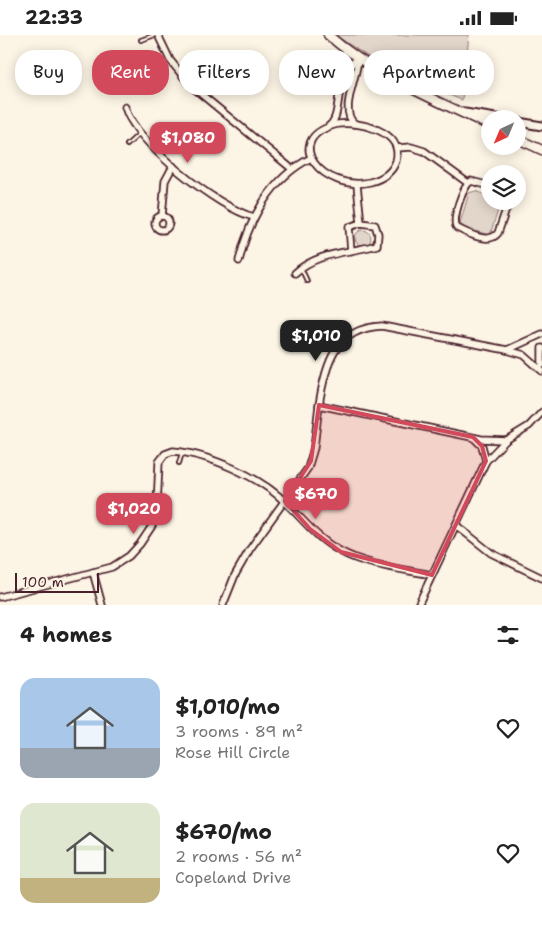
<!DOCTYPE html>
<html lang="en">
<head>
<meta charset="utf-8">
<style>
	:root { --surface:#fff; --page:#f6f6f6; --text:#222; --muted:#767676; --accent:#d1495b }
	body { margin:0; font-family:"Shantell Sans",sans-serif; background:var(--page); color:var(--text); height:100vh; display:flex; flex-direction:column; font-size:19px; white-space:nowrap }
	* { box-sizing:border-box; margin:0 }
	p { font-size:16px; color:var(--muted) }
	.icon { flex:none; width:28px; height:28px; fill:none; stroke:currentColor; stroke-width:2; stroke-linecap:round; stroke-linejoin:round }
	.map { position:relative; height:570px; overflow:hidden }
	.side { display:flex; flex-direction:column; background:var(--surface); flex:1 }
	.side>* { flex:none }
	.guide { position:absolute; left:15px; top:15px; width:512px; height:45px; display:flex; gap:10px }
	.needle { width:32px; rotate:224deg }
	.buttons { position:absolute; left:481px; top:75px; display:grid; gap:10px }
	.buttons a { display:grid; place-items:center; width:45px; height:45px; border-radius:50%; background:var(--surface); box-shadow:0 2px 12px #0003; font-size:25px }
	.scale { position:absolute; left:15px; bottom:12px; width:84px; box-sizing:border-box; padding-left:5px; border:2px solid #4a1f2b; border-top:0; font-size:14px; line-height:18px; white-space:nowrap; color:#4a1f2b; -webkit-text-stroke:4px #fcf5e5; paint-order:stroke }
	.price { position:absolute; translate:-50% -42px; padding:0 11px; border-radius:10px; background:var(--accent); color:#fff; font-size:16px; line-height:32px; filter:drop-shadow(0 1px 2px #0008) }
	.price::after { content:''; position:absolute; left:50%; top:30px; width:15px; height:11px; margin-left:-8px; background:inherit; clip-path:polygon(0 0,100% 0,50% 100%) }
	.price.on { background:#222; color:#fff }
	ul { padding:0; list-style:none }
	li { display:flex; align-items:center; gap:15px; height:125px; padding:0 20px }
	li span { display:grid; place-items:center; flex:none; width:140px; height:100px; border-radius:15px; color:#555 }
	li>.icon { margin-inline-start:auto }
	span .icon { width:60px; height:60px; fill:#fffc; stroke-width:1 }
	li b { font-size:21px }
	h2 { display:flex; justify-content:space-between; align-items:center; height:60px; padding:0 20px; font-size:21px }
	.pill { padding:0 18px; border-radius:20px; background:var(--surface); box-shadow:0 2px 12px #0003; font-size:18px; line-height:45px }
	.pill.on { background:var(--accent); color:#fff }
	.status { display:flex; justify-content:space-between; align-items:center; height:35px; padding:0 25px; background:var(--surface); direction:ltr }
	.status svg { height:14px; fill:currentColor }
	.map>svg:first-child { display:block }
	.green { fill:#e2d5ca; stroke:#967a7a }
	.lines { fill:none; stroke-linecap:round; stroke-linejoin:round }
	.service-casing { stroke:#4a1f2b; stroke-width:6 }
	.minor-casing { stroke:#4a1f2b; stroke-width:9 }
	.tertiary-casing { stroke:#4a1f2b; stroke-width:11 }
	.secondary-casing { stroke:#4a1f2b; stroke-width:11 }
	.service { stroke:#fcf5e5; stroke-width:2.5 }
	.minor { stroke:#fcf5e5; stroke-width:5.5 }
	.tertiary { stroke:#fcf5e5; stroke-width:7 }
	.secondary { stroke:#fcf5e5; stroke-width:8 }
	.marked { fill:#d1495b; fill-opacity:0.2; stroke:#d1495b; stroke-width:4; stroke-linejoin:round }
</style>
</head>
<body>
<div class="status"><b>22:33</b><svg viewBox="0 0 49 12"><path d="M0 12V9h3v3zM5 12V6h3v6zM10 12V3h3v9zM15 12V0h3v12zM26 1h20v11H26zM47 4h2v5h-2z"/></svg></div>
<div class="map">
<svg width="542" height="570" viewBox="0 0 542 570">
	<rect width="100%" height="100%" fill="#fcf5e5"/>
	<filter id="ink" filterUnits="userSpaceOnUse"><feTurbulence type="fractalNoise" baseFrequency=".02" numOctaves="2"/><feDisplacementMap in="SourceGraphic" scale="10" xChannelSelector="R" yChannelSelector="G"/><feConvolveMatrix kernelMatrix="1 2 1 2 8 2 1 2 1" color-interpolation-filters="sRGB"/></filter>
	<g filter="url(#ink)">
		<g class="green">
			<polygon points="335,0 469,0 462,65 396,40"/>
			<polygon points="475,156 490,161 490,166 501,166 490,200 464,193 460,188 469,158"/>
			<circle cx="363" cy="203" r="8"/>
		</g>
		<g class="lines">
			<g class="service-casing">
				<g id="service">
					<polyline points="141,5 155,0"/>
					<polyline points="127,110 139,99"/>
					<polyline points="301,233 307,246"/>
					<polyline points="179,428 182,418"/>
				</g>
			</g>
			<g class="minor-casing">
				<g id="minor">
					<polyline points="158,0 170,25 190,50 292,134"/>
					<path d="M125,72C134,107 219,174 254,182"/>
					<path d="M338,89C359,86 405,96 396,126C392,138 382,144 370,147C325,158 277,104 338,89Z"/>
					<path d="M355,89C338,76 358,42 358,23"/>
					<path d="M329,91C344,80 331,44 358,23"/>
					<polyline points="397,113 411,112 424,116 468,148"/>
					<polyline points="357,150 361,188"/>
					<path d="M490,151L471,146C463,151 451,185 457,193C467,198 489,210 498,198L509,166"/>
					<circle cx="162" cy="188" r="7"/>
					<polyline points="162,181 165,146 173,131"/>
					<path d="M239,226C249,184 271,143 311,123"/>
					<path d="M295,238C317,217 349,218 377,210L378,199L375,190L361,188L349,192L351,216"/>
					<polyline points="542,313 542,330"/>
					<polyline points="507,315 542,299"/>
					<polyline points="475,404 482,411 486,426"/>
					<path d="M506,405L481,404L319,370C325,331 334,293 382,291L507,315L524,320L542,336"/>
					<polyline points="457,491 491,518 542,543"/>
					<polyline points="93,537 102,570"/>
					<path d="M0,562L112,532L129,521L140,509L152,491L157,472L159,427L165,419L173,416C208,419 261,442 286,468C304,485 317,504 340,516C366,531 403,534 432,540"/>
					<polyline points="223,570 235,540 250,514 308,433 314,413 319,370"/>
					<polyline points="418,570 486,426 506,405 529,391 542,377"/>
				</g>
			</g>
			<g class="tertiary-casing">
				<g id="tertiary">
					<polyline points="465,78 502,84"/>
					<polyline points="518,87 542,91"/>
				</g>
			</g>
			<g class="secondary-casing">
				<g id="secondary">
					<path d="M328,0C375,41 434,64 490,91"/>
					<polyline points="518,104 542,115"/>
				</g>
			</g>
			<use href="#service" class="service"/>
			<use href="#minor" class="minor"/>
			<use href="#tertiary" class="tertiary"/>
			<use href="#secondary" class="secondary"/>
		</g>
	</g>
	<path class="marked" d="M319,370L473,402L482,411L486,426L432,540L341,517L310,494L285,466L311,426Z"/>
</svg>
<div class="buttons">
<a><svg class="needle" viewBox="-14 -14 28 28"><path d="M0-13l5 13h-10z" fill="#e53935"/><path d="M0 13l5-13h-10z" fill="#767676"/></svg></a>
<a><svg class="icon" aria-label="layers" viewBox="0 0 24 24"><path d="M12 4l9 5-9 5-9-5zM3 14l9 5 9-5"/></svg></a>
</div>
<div class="scale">100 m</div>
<b class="price" style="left:188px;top:129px">$1,080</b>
<b class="price on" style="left:316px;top:327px">$1,010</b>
<b class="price" style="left:316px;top:485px">$670</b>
<b class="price" style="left:134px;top:500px">$1,020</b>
<div class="guide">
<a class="pill">Buy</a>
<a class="pill on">Rent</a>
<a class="pill">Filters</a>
<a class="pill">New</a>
<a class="pill">Apartment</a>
</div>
</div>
<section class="side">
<h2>4 homes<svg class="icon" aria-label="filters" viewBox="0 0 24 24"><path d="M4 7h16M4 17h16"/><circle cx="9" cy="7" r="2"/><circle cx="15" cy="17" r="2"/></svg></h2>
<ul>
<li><span style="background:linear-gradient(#a9c7e8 70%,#9aa5b1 0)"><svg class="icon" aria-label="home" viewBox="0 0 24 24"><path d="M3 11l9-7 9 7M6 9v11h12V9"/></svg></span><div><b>$1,010/mo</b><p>3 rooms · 89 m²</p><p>Rose Hill Circle</p></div><svg class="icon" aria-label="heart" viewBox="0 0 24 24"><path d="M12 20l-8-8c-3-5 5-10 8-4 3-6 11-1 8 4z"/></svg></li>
<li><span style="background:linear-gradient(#dfe7d0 75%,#c2b280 0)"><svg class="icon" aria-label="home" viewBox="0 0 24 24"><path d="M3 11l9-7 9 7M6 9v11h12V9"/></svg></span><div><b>$670/mo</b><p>2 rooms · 56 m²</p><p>Copeland Drive</p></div><svg class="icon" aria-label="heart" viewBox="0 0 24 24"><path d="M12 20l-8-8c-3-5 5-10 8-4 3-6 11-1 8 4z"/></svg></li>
</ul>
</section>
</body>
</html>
